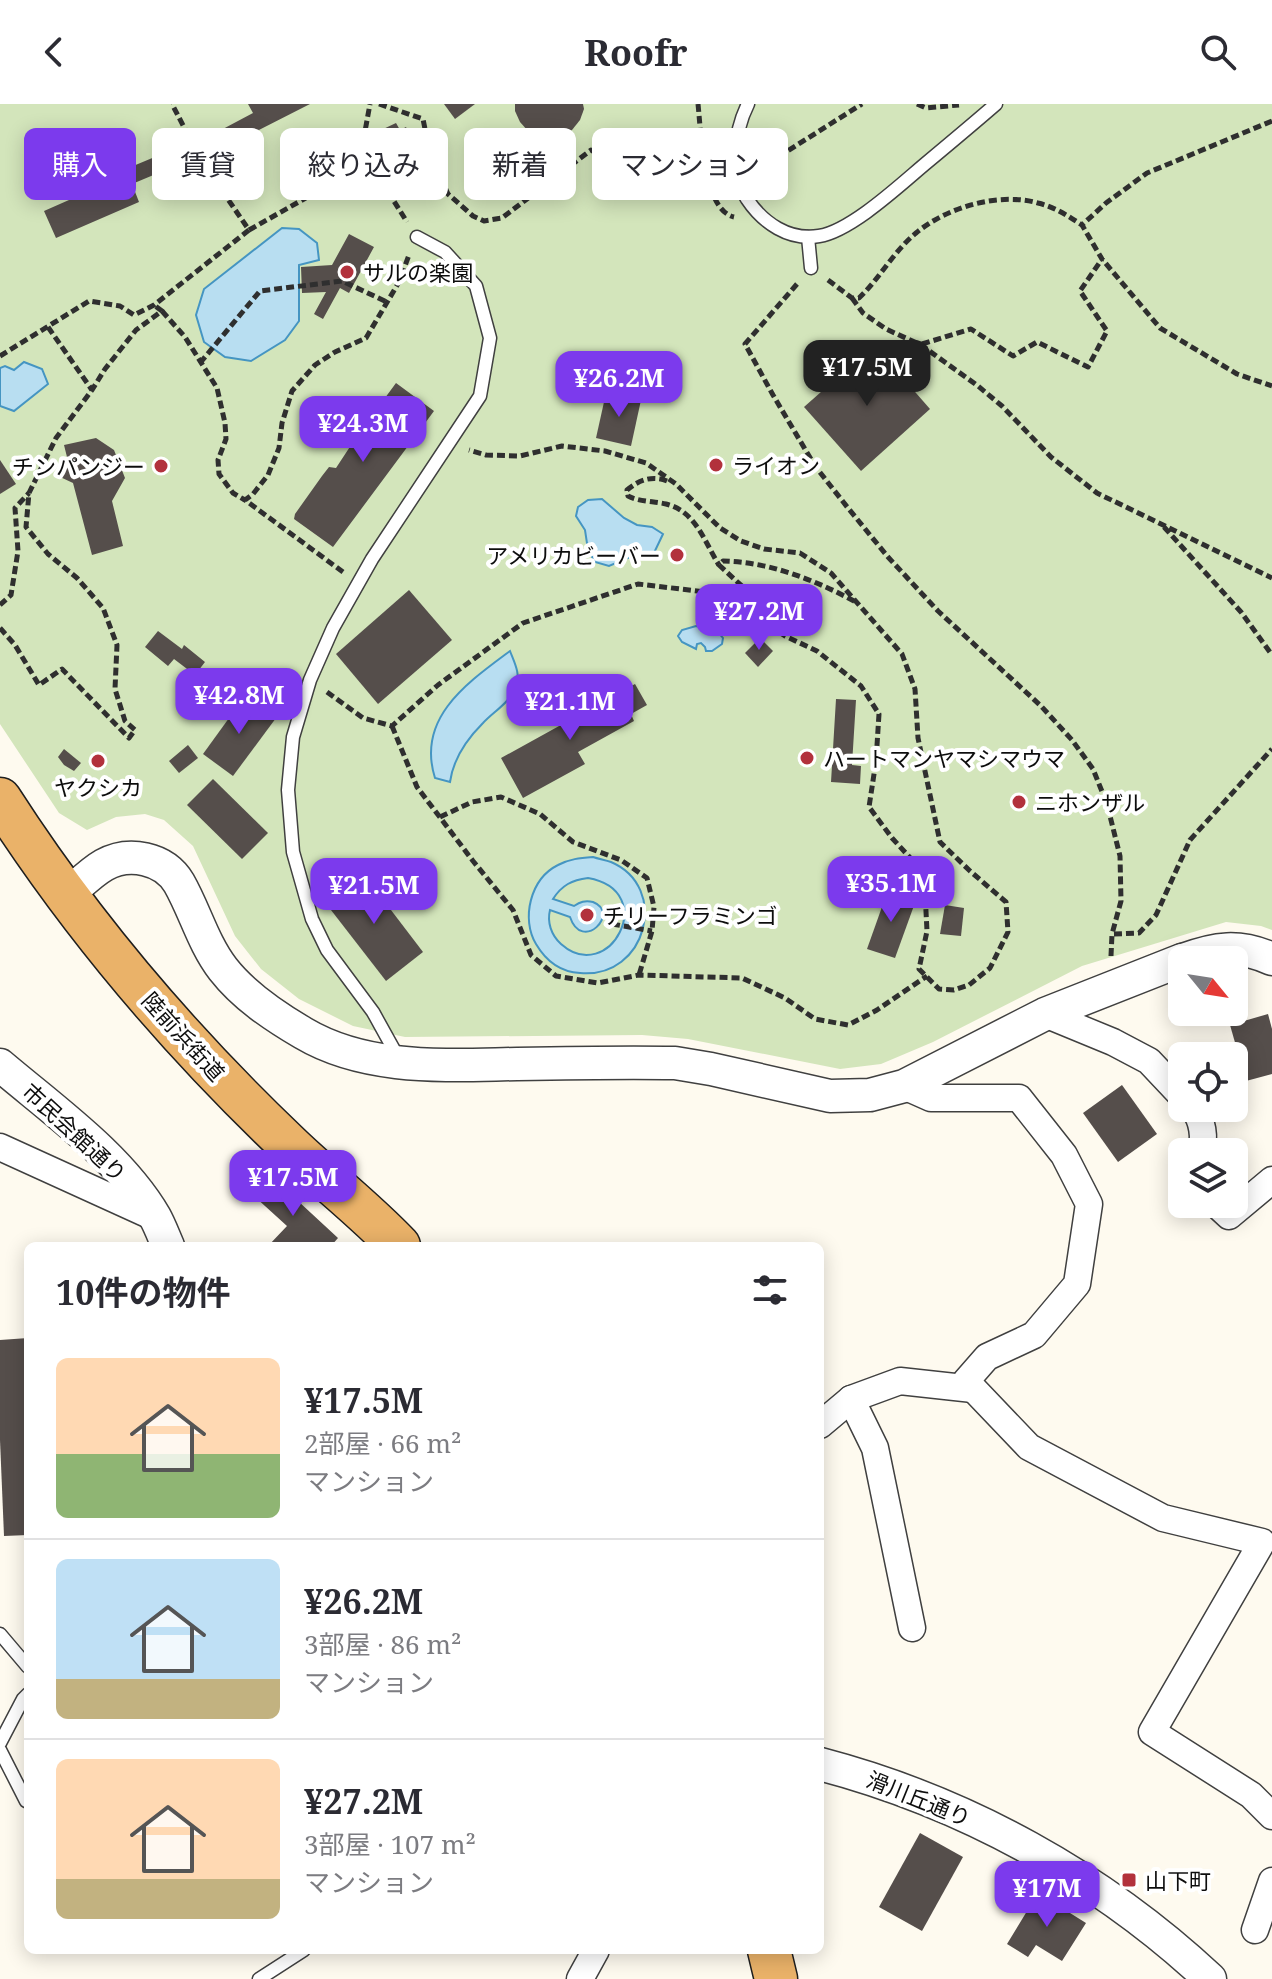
<!DOCTYPE html>
<html lang="ja">
<head>
<meta charset="utf-8">
<style>
	:root { --surface:#fff; --page:#f2f2f3; --text:#2b2b33; --muted:#7c7c81; --line:#e1e1e2; --accent:#7c3aed }
	body { margin:0; font-family:"Noto Serif","Noto Sans JP",serif; background:var(--page); color:var(--text); height:100vh; display:flex; flex-direction:column; font-size:30px; white-space:nowrap }
	* { box-sizing:border-box; margin:0 }
	p { font-size:26px; color:var(--muted) }
	.icon { flex:none; width:44px; height:44px; fill:none; stroke:currentColor; stroke-width:2; stroke-linecap:round; stroke-linejoin:round }
	.map { position:relative; flex:1; overflow:hidden }
	.details { position:absolute; left:24px; top:1138px; width:800px; height:712px; display:flex; flex-direction:column; background:var(--surface); border-radius:12px; box-shadow:0 4px 20px #0003 }
	.details>* { flex:none }
	.top-card { position:absolute; left:24px; top:24px; width:800px; height:72px; display:flex; gap:16px }
	.needle { width:52px; rotate:120deg }
	.buttons { position:absolute; left:1168px; top:842px; display:grid; gap:16px }
	.buttons a { display:grid; place-items:center; width:80px; height:80px; border-radius:12px; background:var(--surface); box-shadow:0 4px 20px #0003; font-size:40px }
	.price { position:absolute; translate:-50% -68px; padding:0 18px; border-radius:16px; background:var(--accent); color:#fff; font-size:26px; line-height:52px; filter:drop-shadow(0 2px 4px #0008) }
	.price::after { content:''; position:absolute; left:50%; top:48px; width:24px; height:18px; margin-left:-12px; background:inherit; clip-path:polygon(0 0,100% 0,50% 100%) }
	.price.on { background:#222; color:#fff }
	ul { padding:0; list-style:none }
	li { display:flex; align-items:center; gap:24px; height:200px; padding:0 32px }
	li+li { border-top:2px solid var(--line) }
	li span { display:grid; place-items:center; flex:none; width:224px; height:160px; border-radius:12px; color:#555 }
	li>.icon { margin-inline-start:auto }
	span .icon { width:96px; height:96px; fill:#fffc; stroke-width:1 }
	li b { font-size:34px }
	h2 { display:flex; justify-content:space-between; align-items:center; height:96px; padding:0 32px; font-size:34px }
	.pill { padding:0 28px; border-radius:12px; background:var(--surface); box-shadow:0 4px 20px #0003; font-size:28px; line-height:72px }
	.pill.on { background:var(--accent); color:#fff }
	header { display:flex; justify-content:space-between; align-items:center; height:104px; padding:0 32px; background:var(--surface); font-size:36px; font-weight:700 }
	.map>svg:first-child { display:block }
	.green { fill:#d3e5bb }
	.water { fill:#b8def1; stroke:#4595c2; stroke-width:2; fill-rule:evenodd }
	.building { fill:#554e4b }
	.lines { fill:none; stroke-linecap:round; stroke-linejoin:round }
	.service-casing { stroke:#404040; stroke-width:15 }
	.minor-casing { stroke:#404040; stroke-width:29 }
	.tertiary-casing { stroke:#404040; stroke-width:35 }
	.trunk-casing { stroke:#1e1e1e; stroke-width:45 }
	.path { stroke:#2f2f2f; stroke-width:5; stroke-dasharray:8 4; stroke-linecap:butt }
	.service { stroke:#fff; stroke-width:12 }
	.minor { stroke:#fff; stroke-width:26 }
	.tertiary { stroke:#fff; stroke-width:32 }
	.trunk { stroke:#eab269; stroke-width:42 }
	.poi-dot { fill:#b2313c; stroke:#fff; stroke-width:3 }
	.labels { text-anchor:middle; dominant-baseline:central; stroke-width:8; stroke-linejoin:round; paint-order:stroke }
	.poi-label { font-size:22px; fill:#0d0d0d; stroke:#fff; text-anchor:start }
	.street-label { font-size:22px; fill:#0d0d0d; stroke:#fff }
</style>
</head>
<body>
<header><svg class="icon" aria-label="back" viewBox="0 0 24 24"><path d="M15 5l-7 7 7 7"/></svg>Roofr<svg class="icon" aria-label="search" viewBox="0 0 24 24"><circle cx="10" cy="10" r="6"/><path d="M15 15l6 6"/></svg></header>
<div class="map">
<svg width="1272" height="1875" viewBox="0 0 1272 1875">
	<rect width="100%" height="100%" fill="#fefaef"/>
	<polygon class="green" points="0,0 1272,0 1272,826 1261,822 1226,818 1082,862 933,938 881,960 840,965 688,935 642,931 405,933 353,922 299,895 261,865 235,832 193,742 164,716 145,710 116,713 87,726 59,709 0,620"/>
	<g class="water">
		<polygon points="282,124 299,125 317,139 319,156 299,161 299,217 285,236 251,257 225,253 204,238 196,211 204,185"/>
		<polygon points="24,258 42,265 48,280 14,307 0,302 0,264 5,262 14,266"/>
		<polygon points="602,395 624,414 637,421 652,423 663,430 653,451 642,448 609,462 595,458 588,446 585,426 576,412 578,403 588,396"/>
		<path d="M696,522C708,522 716,525 723,534L722,540L712,547H706L705,543L701,539L697,540L696,545L682,538L678,532L682,526Z"/>
		<path d="M510,547C514,558 521,570 516,582C510,599 494,607 483,619C467,635 453,656 450,678L435,674C416,614 467,579 510,547Z"/>
		<path d="M593,753C599,755 605,756 611,758C670,783 647,875 580,869C561,868 546,857 536,840C521,815 530,775 558,761C569,755 580,754 593,753ZM588,774C661,787 609,883 561,840C551,831 547,818 550,806L570,813C582,849 621,809 593,798C585,796 580,798 574,802L553,795C562,781 572,776 588,774Z"/>
	</g>
	<g class="building">
		<polygon points="248,0 310,0 251,30 263,54 241,65 221,26 253,9"/>
		<polygon points="444,0 475,0 455,15"/>
		<polygon points="515,0 583,0 584,5 580,16 572,26 562,32 550,35 538,33 528,27 520,18 515,7"/>
		<polygon points="396,19 400,26 406,23 430,73 402,86 379,35 383,34 379,27"/>
		<polygon points="169,47 175,62 132,80 139,98 56,134 44,107 128,70 126,65"/>
		<polygon points="349,130 374,143 349,189 340,184 323,215 314,210 326,188 302,189 301,163 332,161"/>
		<polygon points="874,241 930,305 861,367 804,303"/>
		<polygon points="396,279 434,307 333,443 294,415 295,410 322,372 329,363 336,364 359,329 354,319 332,299 333,297 359,311 371,313"/>
		<polygon points="606,289 641,296 631,342 596,334"/>
		<polygon points="96,334 114,346 125,374 112,397 123,442 92,451 73,379 58,372 67,353 64,341"/>
		<polygon points="0,356 16,380 0,390"/>
		<polygon points="409,486 452,536 378,600 336,550"/>
		<polygon points="158,527 182,545 184,541 205,558 195,571 174,555 168,562 145,543"/>
		<polygon points="760,534 773,547 758,563 745,549"/>
		<polygon points="635,580 647,601 631,610 634,617 578,648 585,660 523,694 501,654"/>
		<polygon points="245,592 276,614 233,672 203,650"/>
		<polygon points="836,595 856,596 852,661 861,662 860,680 831,678"/>
		<polygon points="188,641 198,654 179,669 169,657"/>
		<polygon points="64,645 81,659 74,667 64,661 58,653"/>
		<polygon points="213,675 268,729 242,755 187,701"/>
		<polygon points="362,768 423,848 386,877 324,797"/>
		<polygon points="888,786 916,796 895,854 867,845"/>
		<polygon points="945,801 964,804 961,832 940,830"/>
		<polygon points="1268,910 1272,925 1272,970 1246,977 1230,921"/>
		<polygon points="1122,981 1157,1030 1118,1058 1083,1009"/>
		<polygon points="271,1072 338,1134 331,1142 268,1142 287,1122 253,1091"/>
		<polygon points="28,1234 28,1431 4,1432 0,1336 0,1236"/>
		<polygon points="920,1729 963,1753 922,1827 879,1803"/>
		<polygon points="1038,1789 1086,1819 1062,1857 1036,1841 1028,1853 1007,1840"/>
	</g>
	<g class="lines">
		<g class="service-casing">
			<g id="service">
				<path d="M748,0C734,28 730,68 747,95C763,119 789,137 819,132C851,127 900,81 925,60C949,40 973,20 996,0"/>
				<polyline points="808,133 811,164"/>
				<polyline points="399,955 373,908 327,846 312,815 293,748 288,686 293,633 310,576 333,524 372,455 480,292 490,234 476,182 445,148 417,133"/>
				<polyline points="0,1530 28,1563"/>
				<polyline points="0,1639 23,1595 28,1590"/>
				<polyline points="0,1646 26,1697 28,1698"/>
				<polyline points="259,1875 304,1846"/>
			</g>
		</g>
		<g class="minor-casing">
			<g id="minor">
				<polyline points="1045,910 1113,938 1149,957 1182,992"/>
				<polyline points="904,982 931,994 1019,994 1064,1051 1089,1100 1077,1180 1034,1231 987,1253 966,1277 1029,1343 1163,1414 1262,1438 1152,1628 1251,1691 1272,1712"/>
				<path d="M1193,1004C1203,1016 1205,1034 1201,1048"/>
				<polyline points="0,1043 156,1114"/>
				<polyline points="1216,1100 1229,1112 1272,1076"/>
				<polyline points="851,1295 875,1344 912,1524"/>
				<polyline points="820,1321 851,1295 900,1277 973,1285"/>
				<polyline points="1255,1826 1272,1777"/>
				<polyline points="580,1875 596,1846"/>
			</g>
		</g>
		<g class="tertiary-casing">
			<g id="tertiary">
				<path d="M66,792C78,782 90,769 104,761C129,747 164,754 179,779C195,807 203,839 223,865C244,892 274,912 303,929C367,967 446,961 517,960C569,959 622,958 675,959L711,965L830,992L870,991L904,982L1045,910L1182,856"/>
				<path d="M1183,856C1215,844 1239,840 1272,855"/>
				<path d="M0,961C53,1006 120,1053 155,1113C160,1122 164,1133 168,1142"/>
				<path d="M820,1660C965,1698 1101,1773 1210,1875"/>
			</g>
		</g>
		<g class="trunk-casing">
			<g id="trunk">
				<path d="M0,695C81,821 179,936 287,1039C323,1074 364,1105 399,1142"/>
				<polyline points="769,1846 776,1875"/>
			</g>
		</g>
		<g class="path">
			<polyline points="379,0 423,15 430,50 448,90 473,112 484,117 502,114 591,46 633,74 707,73"/>
			<path d="M698,0C701,27 703,106 734,113"/>
			<polyline points="917,0 926,4 959,1"/>
			<polyline points="1272,17 1147,69 1106,99 1082,121 1102,155 1160,224 1237,270 1272,282"/>
			<polyline points="359,60 370,0"/>
			<polyline points="756,60 770,58 862,0"/>
			<polyline points="249,126 327,82 359,60 392,94 407,118"/>
			<path d="M828,176L852,194H859C880,174 894,147 916,129C947,103 999,88 1038,99C1055,103 1068,112 1082,121"/>
			<polyline points="797,180 745,240 773,291 815,362 848,404 888,453 938,507 1041,602 1072,636 1093,665 1107,700 1120,752 1121,797 1112,830"/>
			<polyline points="852,194 863,209 886,225 921,241 978,282 1002,302 1051,353 1097,389 1272,474"/>
			<polyline points="162,207 185,233 217,284 225,319 226,335 218,356 219,370 233,389 245,396"/>
			<polyline points="48,223 92,286"/>
			<polyline points="922,240 971,225 1013,252 1037,238 1088,263 1107,227 1080,187 1102,155"/>
			<polyline points="0,252 89,197 120,202 134,211 154,201 249,126 201,56 172,0"/>
			<polyline points="200,259 260,187 342,177 387,198"/>
			<path d="M667,377C652,371 639,376 627,386L628,392C640,398 653,397 666,400C696,407 705,439 719,461"/>
			<polyline points="1164,423 1241,508 1272,551"/>
			<polyline points="343,468 245,396 253,390 268,371 279,344 282,319 292,287 315,261 335,248 366,234 399,178 409,151"/>
			<polyline points="0,501 11,491 18,447 15,404 29,389"/>
			<polyline points="0,524 15,541 39,581 62,565 129,634 135,626 125,617 115,585 117,541 103,504 77,474 48,450 26,423 29,389 56,334 92,286 105,265 136,226 162,207 154,201"/>
			<path d="M780,528L769,507L719,461L723,457C770,458 815,476 856,498"/>
			<polyline points="327,588 363,614 392,622 438,581 523,519 638,480 723,490 785,532 817,547 861,582 879,610 876,657 869,703 892,734 924,769 927,827 919,865 939,885 954,886 969,881 990,864 1008,828 1006,798 970,767 940,738 918,634 915,585 902,550 831,469 800,449 764,445 741,437 720,424 676,380 646,359 605,347 562,342 520,352 486,351 469,346"/>
			<polyline points="392,622 417,683 473,757 513,806 531,851 556,872 598,879 639,871 742,874 785,894 815,915 848,921 877,906 927,872"/>
			<polyline points="440,713 472,698 501,693 540,710 573,738 621,756 647,774 654,803 652,827 639,871"/>
			<polyline points="612,820 652,827"/>
			<polyline points="1111,852 1112,830 1139,829 1156,811 1190,736 1272,645"/>
		</g>
		<use href="#service" class="service"/>
		<use href="#minor" class="minor"/>
		<use href="#tertiary" class="tertiary"/>
		<use href="#trunk" class="trunk"/>
	</g>
	<g class="poi-dot">
		<circle cx="347" cy="168" r="8"/>
		<circle cx="716" cy="361" r="8"/>
		<circle cx="161" cy="362" r="8"/>
		<circle cx="677" cy="451" r="8"/>
		<circle cx="807" cy="654" r="8"/>
		<circle cx="98" cy="657" r="8"/>
		<circle cx="1019" cy="698" r="8"/>
		<circle cx="587" cy="811" r="8"/>
		<rect x="1121" y="1768" width="16" height="16" rx="4"/>
	</g>
	<g class="labels">
		<g class="poi-label">
			<text x="363" y="168">サルの楽園</text>
			<text x="732" y="361">ライオン</text>
			<text x="145" y="362" text-anchor="end">チンパンジー</text>
			<text x="661" y="451" text-anchor="end">アメリカビーバー</text>
			<text x="823" y="654">ハートマンヤマシマウマ</text>
			<text x="98" y="683" text-anchor="middle">ヤクシカ</text>
			<text x="1035" y="698">ニホンザル</text>
			<text x="603" y="811">チリーフラミンゴ</text>
			<text x="1145" y="1776">山下町</text>
		</g>
		<g class="street-label">
			<text transform="translate(184 932) rotate(48)">陸前浜街道</text>
			<text transform="translate(75 1028) rotate(43)">市民会館通り</text>
			<text transform="translate(919 1694) rotate(22)">滑川丘通り</text>
		</g>
	</g>
</svg>
<div class="buttons">
<a><svg class="needle" viewBox="-14 -14 28 28"><path d="M0-13l5 13h-10z" fill="#e53935"/><path d="M0 13l5-13h-10z" fill="#7c7c81"/></svg></a>
<a><svg class="icon" aria-label="locate" viewBox="0 0 24 24"><circle cx="12" cy="12" r="6"/><path d="M12 2v4M12 18v4M2 12h4M18 12h4"/></svg></a>
<a><svg class="icon" aria-label="layers" viewBox="0 0 24 24"><path d="M12 4l9 5-9 5-9-5zM3 14l9 5 9-5"/></svg></a>
</div>
<b class="price on" style="left:867px;top:304px">¥17.5M</b>
<b class="price" style="left:619px;top:315px">¥26.2M</b>
<b class="price" style="left:363px;top:360px">¥24.3M</b>
<b class="price" style="left:759px;top:548px">¥27.2M</b>
<b class="price" style="left:239px;top:632px">¥42.8M</b>
<b class="price" style="left:570px;top:638px">¥21.1M</b>
<b class="price" style="left:891px;top:820px">¥35.1M</b>
<b class="price" style="left:374px;top:822px">¥21.5M</b>
<b class="price" style="left:293px;top:1114px">¥17.5M</b>
<b class="price" style="left:1047px;top:1825px">¥17M</b>
<div class="top-card">
<a class="pill on">購入</a>
<a class="pill">賃貸</a>
<a class="pill">絞り込み</a>
<a class="pill">新着</a>
<a class="pill">マンション</a>
</div>
<section class="details">
<h2>10件の物件<svg class="icon" aria-label="filters" viewBox="0 0 24 24"><path d="M4 7h16M4 17h16"/><circle cx="9" cy="7" r="2"/><circle cx="15" cy="17" r="2"/></svg></h2>
<ul>
<li><span style="background:linear-gradient(#ffd9b3 60%,#8fb573 0)"><svg class="icon" aria-label="home" viewBox="0 0 24 24"><path d="M3 11l9-7 9 7M6 9v11h12V9"/></svg></span><div><b>¥17.5M</b><p>2部屋 · 66 m²</p><p>マンション</p></div></li>
<li><span style="background:linear-gradient(#bfe0f5 75%,#c2b280 0)"><svg class="icon" aria-label="home" viewBox="0 0 24 24"><path d="M3 11l9-7 9 7M6 9v11h12V9"/></svg></span><div><b>¥26.2M</b><p>3部屋 · 86 m²</p><p>マンション</p></div></li>
<li><span style="background:linear-gradient(#ffd9b3 75%,#c2b280 0)"><svg class="icon" aria-label="home" viewBox="0 0 24 24"><path d="M3 11l9-7 9 7M6 9v11h12V9"/></svg></span><div><b>¥27.2M</b><p>3部屋 · 107 m²</p><p>マンション</p></div></li>
</ul>
</section>
</div>
</body>
</html>
